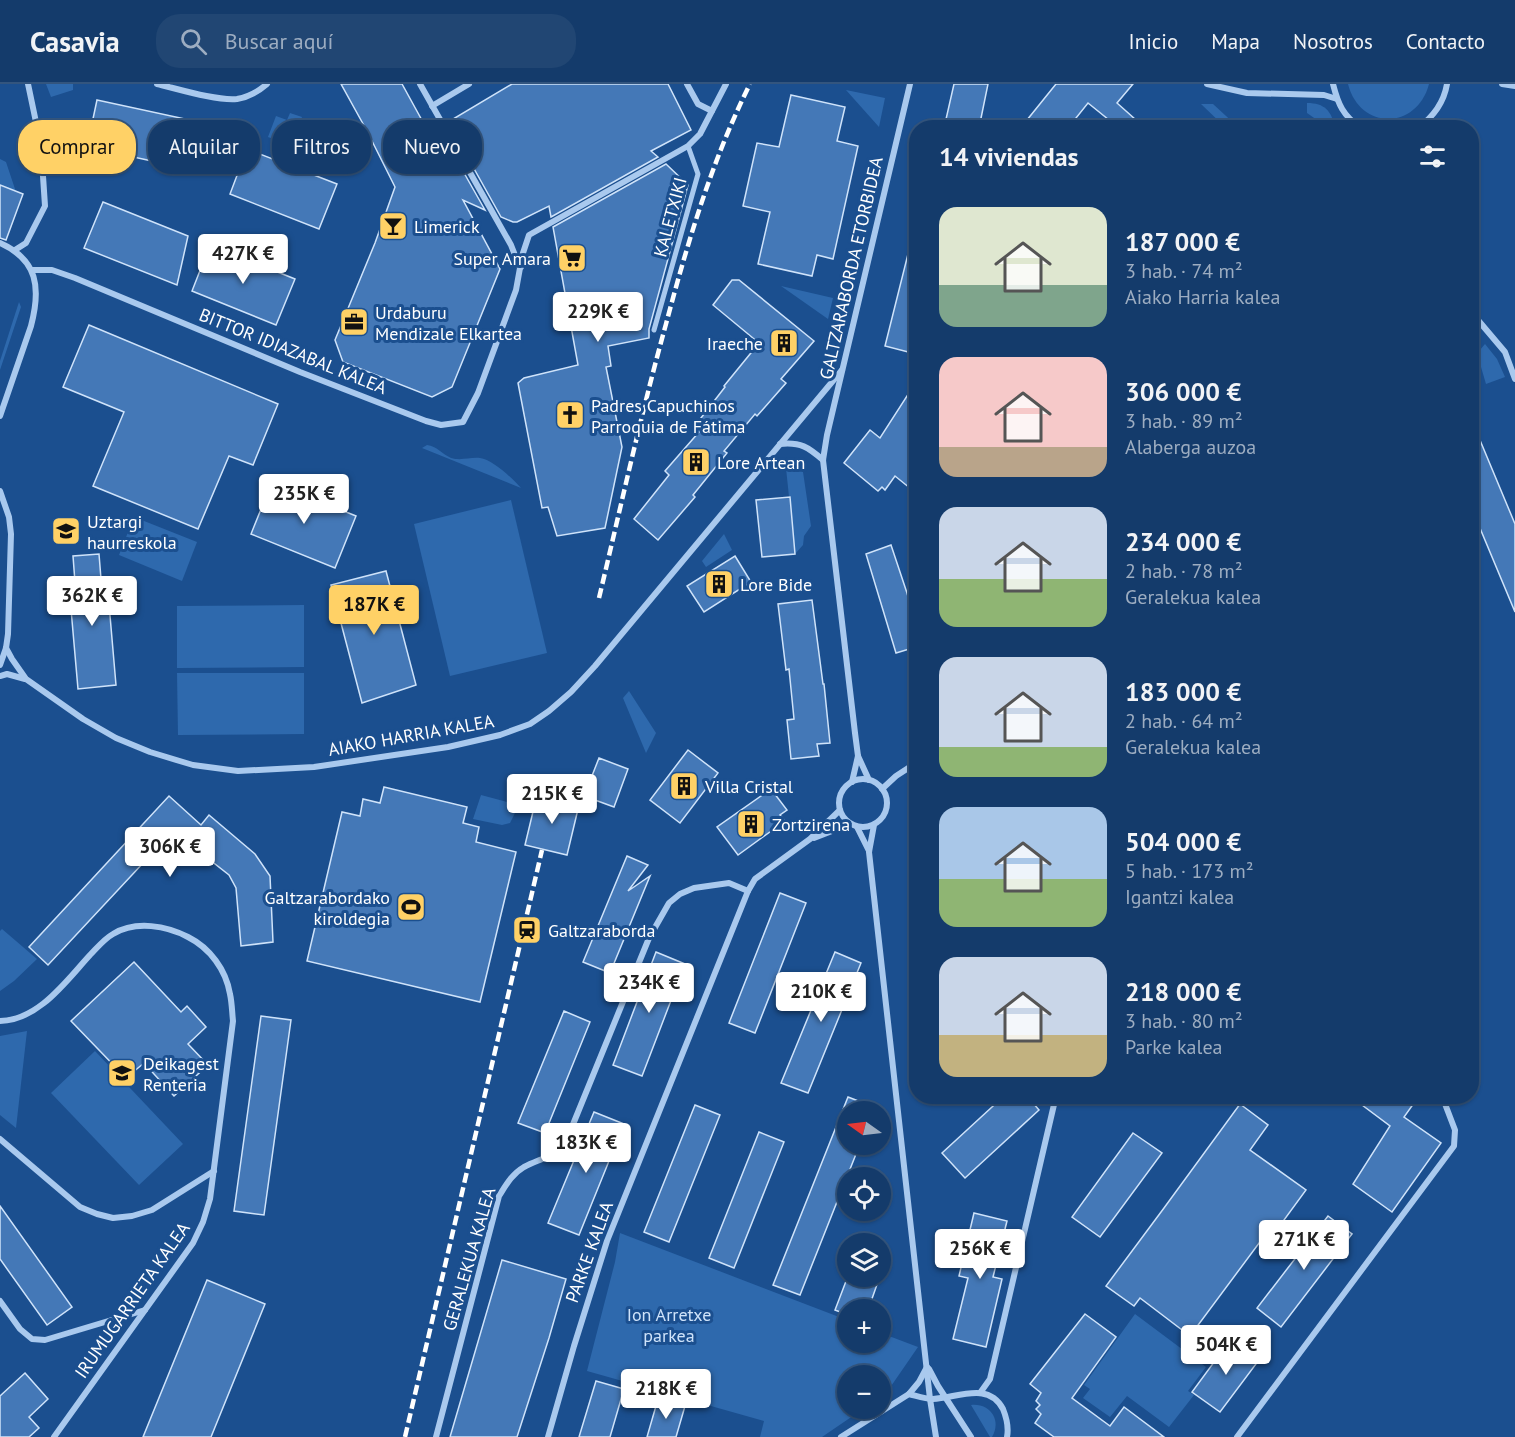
<!DOCTYPE html>
<html lang="es">
<head>
<meta charset="utf-8">
<style>
	:root { --surface:#143b6b; --page:#214673; --text:#f1f3f6; --muted:#9dadc1; --line:#33557e; --accent:#ffd166 }
	body { margin:0; font-family:"PT Sans",sans-serif; background:var(--page); color:var(--text); height:100vh; display:flex; flex-direction:column; font-size:22px; white-space:nowrap }
	* { box-sizing:border-box; margin:0 }
	p { font-size:20px; color:var(--muted) }
	.icon { flex:none; width:33px; height:33px; fill:none; stroke:currentColor; stroke-width:2; stroke-linecap:round; stroke-linejoin:round }
	.map { position:relative; flex:1; overflow:hidden }
	.panel { position:absolute; left:909px; top:36px; width:570px; height:984px; display:flex; flex-direction:column; background:var(--surface); border-radius:24px; box-shadow:0 2px 4px #0004,0 0 0 2px var(--line) }
	.panel>* { flex:none }
	.top-card { position:absolute; left:18px; top:36px; width:570px; height:54px; display:flex; gap:12px }
	.needle { width:39px; rotate:284deg }
	.tools { position:absolute; left:837px; top:1017px; display:grid; gap:12px }
	.tools a { display:grid; place-items:center; width:54px; height:54px; border-radius:50%; background:var(--surface); box-shadow:0 2px 4px #0004,0 0 0 2px var(--line); font-size:30px }
	.price { position:absolute; translate:-50% -51px; padding:0 14px; border-radius:6px; background:#fff; color:#222; font-size:20px; line-height:39px; filter:drop-shadow(0 2px 3px #0008) }
	.price::after { content:''; position:absolute; left:50%; top:36px; width:18px; height:14px; margin-left:-9px; background:inherit; clip-path:polygon(0 0,100% 0,50% 100%) }
	.price.on { background:var(--accent); color:#111 }
	ul { padding:0; list-style:none }
	li { display:flex; align-items:center; gap:18px; height:150px; padding:0 30px }
	li span { display:grid; place-items:center; flex:none; width:168px; height:120px; border-radius:18px; color:#555 }
	li>.icon { margin-inline-start:auto }
	span .icon { width:72px; height:72px; fill:#fffc; stroke-width:1 }
	li b { font-size:26px }
	h2 { display:flex; justify-content:space-between; align-items:center; height:72px; padding:0 30px; font-size:26px }
	.pill { padding:0 21px; border-radius:24px; background:var(--surface); box-shadow:0 2px 4px #0004,0 0 0 2px var(--line); font-size:21px; line-height:54px }
	.pill.on { background:var(--accent); color:#111 }
	header { display:flex; align-items:center; gap:36px; box-sizing:border-box; height:84px; padding:0 30px; background:var(--surface); border-bottom:2px solid var(--line) }
	header strong { font-size:28px }
	nav { display:flex; gap:33px; margin-inline-start:auto; font-size:21px }
	.search { width:420px; height:54px; background:var(--page); display:flex; align-items:center; gap:15px; box-sizing:border-box; padding:0 21px; border-radius:24px; color:var(--muted); font-size:22px }
	.map>svg:first-child { display:block }
	.green { fill:#2e69ad }
	.building { fill:#4478b7; stroke:#cfe3fa; stroke-width:1.5 }
	.lines { fill:none; stroke-linecap:round; stroke-linejoin:round }
	.pedestrian { stroke:#a9c9ee; stroke-width:5 }
	.minor { stroke:#a9c9ee; stroke-width:6 }
	.rail { stroke:#fff; stroke-width:4.5; stroke-dasharray:10 4.5; stroke-linecap:butt }
	.labels { text-anchor:middle; dominant-baseline:central; stroke-width:6; stroke-linejoin:round; paint-order:stroke }
	.street-label { font-size:18px; fill:#fff; stroke:#1b4f8f }
	.poi-label { font-size:18px; fill:#fff; stroke:#1b4f8f; text-anchor:start }
	.park-label { font-size:18px; fill:#cfe3fa; stroke:#1b4f8f }
</style>
</head>
<body>
<header>
<strong>Casavia</strong>
<div class="search"><svg class="icon" aria-label="search" viewBox="0 0 24 24"><circle cx="10" cy="10" r="6"/><path d="M15 15l6 6"/></svg>Buscar aquí</div>
<nav><a>Inicio</a><a>Mapa</a><a>Nosotros</a><a>Contacto</a></nav>
</header>
<div class="map">
<svg width="1515" height="1353" viewBox="0 0 1515 1353">
	<rect width="100%" height="100%" fill="#1b4f8f"/>
	<g class="green">
		<polygon points="46,0 73,0 73,6 51,13"/>
		<path d="M1348,0H1429C1417,46 1360,47 1348,0Z"/>
		<polygon points="846,6 885,14 879,43"/>
		<path d="M1307,19C1325,19 1331,27 1335,43H1327L1307,29Z"/>
		<polygon points="1201,20 1213,20 1238,43 1225,43"/>
		<polygon points="290,29 302,33 299,41 308,44 300,65 268,53 276,32 287,36"/>
		<polygon points="0,75 6,78 16,108 0,101"/>
		<polygon points="781,202 833,214 828,235"/>
		<polygon points="19,218 21,223 0,286 0,277"/>
		<polygon points="1485,260 1497,275 1505,293 1486,300 1481,283 1474,273"/>
		<path d="M427,361C437,362 442,370 451,374C461,377 470,373 480,374C492,375 513,395 521,404L422,364Z"/>
		<polygon points="791,380 800,382 803,388 811,442 804,452 803,461 795,470 786,384"/>
		<polygon points="511,416 547,569 450,592 414,440"/>
		<polygon points="134,433 197,458 182,497 119,471"/>
		<polygon points="724,450 732,466 706,483 702,477"/>
		<polygon points="304,521 304,583 177,584 177,522"/>
		<polygon points="177,589 304,589 304,650 178,651"/>
		<polygon points="629,607 656,649 646,669 623,614"/>
		<polygon points="481,711 519,721 510,739 502,741 473,735"/>
		<polygon points="2,845 37,875 14,897 0,907 0,847"/>
		<polygon points="27,947 16,1044 0,1031 0,952"/>
		<polygon points="95,967 183,1060 139,1101 51,1009"/>
		<polygon points="620,1149 847,1236 848,1258 880,1258 881,1249 918,1263 887,1308 881,1313 880,1292 848,1292 848,1324 863,1325 822,1353 760,1353 764,1337 587,1287 615,1178"/>
		<polygon points="1135,1230 1206,1283 1188,1307 1194,1311 1169,1343 1127,1312 1110,1333 1083,1314 1090,1305 1084,1301"/>
		<path d="M971,1321C990,1319 1002,1336 992,1353H990Z"/>
	</g>
	<g class="building">
		<polygon points="341,0 402,0 429,49 438,43 485,126 463,116 500,185 452,303 432,313 343,278 335,256 375,159 395,103 367,47"/>
		<polygon points="512,0 668,0 691,46 651,67 658,73 551,133 549,122 517,138 513,138 501,133 448,38"/>
		<polygon points="954,0 988,0 979,44 944,44"/>
		<polygon points="1056,0 1133,0 1117,19 1145,44 1119,44 1088,19 1068,44 1037,44 1027,36"/>
		<polygon points="791,11 845,23 837,57 858,62 833,175 817,171 812,192 758,180 770,128 743,122 757,59 779,63"/>
		<polygon points="97,16 213,41 203,88 87,63"/>
		<polygon points="247,65 337,100 319,145 230,110"/>
		<polygon points="666,80 688,101 649,245 649,254 608,262 611,282 606,283 622,363 605,444 557,452 548,423 542,424 518,299 524,294 578,281 553,143"/>
		<polygon points="0,101 23,110 6,156 0,154"/>
		<polygon points="103,118 188,152 177,201 84,164"/>
		<polygon points="210,161 295,195 276,241 192,207"/>
		<polygon points="910,162 916,163 916,270 885,262"/>
		<polygon points="732,196 739,196 814,257 781,295 786,299 757,332 755,330 724,367 727,369 693,411 695,413 658,456 634,435 669,391 665,387 699,348 694,343 725,303 724,302 759,259 713,221"/>
		<polygon points="89,241 278,320 253,381 229,372 198,445 93,402 124,328 63,303"/>
		<polygon points="916,298 916,409 895,392 885,406 882,403 878,407 844,379 870,346 880,354"/>
		<polygon points="1472,337 1515,440 1515,528 1472,425"/>
		<polygon points="272,398 356,432 335,484 251,450"/>
		<polygon points="790,413 795,470 762,473 756,416"/>
		<polygon points="891,461 907,509 916,541 916,563 896,569 866,470"/>
		<polygon points="99,470 103,520 109,520 116,601 78,605 71,525 77,525 73,472"/>
		<polygon points="735,472 751,498 704,528 687,502"/>
		<polygon points="386,487 416,601 362,619 331,501"/>
		<polygon points="812,516 823,600 824,600 830,659 817,660 819,672 791,675 787,636 794,635 789,585 786,586 778,520"/>
		<polygon points="688,666 718,689 680,739 650,716"/>
		<polygon points="599,674 628,685 614,723 584,712"/>
		<polygon points="384,703 467,723 463,739 479,743 476,758 516,768 480,918 307,877 342,728 360,732 363,715 380,719"/>
		<polygon points="771,705 787,726 780,731 785,737 738,771 717,743"/>
		<polygon points="537,711 579,721 567,771 525,761"/>
		<polygon points="169,712 201,741 209,731 255,770 270,792 273,858 241,862 236,804 229,791 173,747 48,881 29,863"/>
		<polygon points="627,772 648,781 628,807 650,792 610,889 583,878"/>
		<polygon points="780,809 806,819 755,949 729,939"/>
		<polygon points="656,868 685,880 642,992 613,981"/>
		<polygon points="835,868 861,879 808,1009 781,999"/>
		<polygon points="134,878 181,928 187,922 206,943 188,960 208,981 174,1012 144,979 126,994 71,937"/>
		<polygon points="564,927 590,938 545,1049 518,1039"/>
		<polygon points="261,932 291,936 264,1131 234,1127"/>
		<polygon points="1004,1012 1027,1012 1039,1026 965,1094 942,1069"/>
		<polygon points="1350,1012 1419,1012 1404,1033 1441,1059 1392,1128 1353,1100 1390,1042"/>
		<polygon points="848,1013 874,1023 873,1028 848,1028 848,1060 860,1060 800,1211 773,1201"/>
		<polygon points="1240,1020 1268,1041 1250,1066 1306,1106 1276,1147 1271,1143 1190,1252 1140,1214 1134,1222 1106,1202 1164,1124"/>
		<polygon points="695,1021 720,1031 669,1158 644,1148"/>
		<polygon points="594,1028 624,1040 579,1151 548,1139"/>
		<polygon points="759,1048 784,1058 734,1184 709,1174"/>
		<polygon points="1133,1049 1162,1069 1100,1153 1072,1133"/>
		<polygon points="0,1122 72,1223 47,1241 0,1175"/>
		<polygon points="974,1129 1007,1137 993,1193 1002,1195 986,1263 953,1255 968,1194 959,1192"/>
		<polygon points="1328,1132 1352,1150 1281,1243 1257,1224"/>
		<polygon points="880,1166 889,1169 880,1192"/>
		<polygon points="502,1176 566,1195 549,1254 517,1353 450,1353"/>
		<polygon points="848,1192 880,1192 868,1226 848,1226 848,1231 835,1226"/>
		<polygon points="207,1196 265,1220 211,1353 143,1353"/>
		<polygon points="1085,1230 1116,1253 1072,1314 1110,1342 1124,1323 1164,1353 1054,1353 1035,1339 1041,1330 1036,1325 1040,1321 1036,1317 1041,1309 1030,1300"/>
		<polygon points="1231,1255 1259,1276 1220,1328 1192,1308"/>
		<polygon points="25,1289 48,1315 29,1333 39,1344 29,1353 0,1353 0,1312"/>
		<polygon points="596,1297 624,1305 610,1353 579,1353"/>
		<polygon points="658,1315 685,1322 676,1353 647,1353"/>
	</g>
	<g class="lines">
		<polyline class="pedestrian" points="654,246 698,90 688,62"/>
		<g class="minor">
			<path d="M157,0C178,5 217,17 237,15C248,13 259,7 267,0"/>
			<polyline points="687,0 698,20 712,27"/>
			<polyline points="1207,0 1247,9 1324,11 1337,15"/>
			<path d="M1333,0C1338,20 1343,32 1361,44"/>
			<polyline points="1502,0 1515,2"/>
			<polyline points="432,22 469,0"/>
			<path d="M1418,44C1433,33 1444,18 1447,0"/>
			<path d="M0,159C38,176 41,204 31,242L0,332"/>
			<polyline points="15,166 26,159 45,122 41,62 28,0"/>
			<polyline points="521,183 522,172 529,151 688,62 700,50 726,0"/>
			<polyline points="32,186 52,186 75,194 300,288 426,337 441,341 463,338 478,309 516,206 520,184 511,161 420,0"/>
			<polyline points="1472,229 1505,268 1515,295"/>
			<path d="M780,360C801,358 808,363 823,376"/>
			<polyline points="0,407 9,433 11,450 8,550 6,564 0,581"/>
			<polyline points="6,564 12,575 26,595 83,635 116,654 150,668 193,681 238,687 314,683 448,663 500,651 530,640 549,627 571,608 595,582 842,286"/>
			<polyline points="0,592 7,590 25,595"/>
			<circle cx="863" cy="719" r="24"/>
			<polyline points="869,696 858,672 855,649 823,376 827,351 910,0"/>
			<polyline points="852,698 858,672"/>
			<polyline points="882,705 896,692 916,679"/>
			<polyline points="874,741 869,768 930,1315 936,1353"/>
			<polyline points="857,743 869,767"/>
			<polyline points="814,754 850,740"/>
			<path d="M0,937C39,936 66,897 90,871C97,864 104,855 113,850C136,836 167,842 188,853C210,864 226,886 230,910C232,919 232,928 233,937L210,1115L203,1138L193,1159L54,1353"/>
			<polyline points="0,1055 80,1123 97,1130 113,1134 132,1132 152,1126 214,1087"/>
			<polyline points="0,1217 20,1245 32,1255 45,1256 145,1226"/>
			<polyline points="929,1285 938,1302 971,1353"/>
			<polyline points="980,1309 990,1295 1056,1012"/>
			<path d="M909,1310C917,1312 925,1315 933,1315C957,1314 988,1297 1003,1325C1007,1335 1009,1343 1007,1353"/>
			<path d="M436,1353L499,1112C506,1101 512,1090 524,1083C539,1075 554,1073 565,1060L649,854L669,819L680,810L694,804L729,799L748,807"/>
			<polyline points="548,1353 574,1262 607,1157 748,807 755,795 810,755 840,726"/>
			<polyline points="841,1353 909,1310 919,1298 927,1283"/>
			<polyline points="1237,1353 1454,1062 1455,1046 1442,1012"/>
		</g>
		<g class="rail">
			<path d="M599,514C621,422 641,330 666,240C688,157 712,76 750,0"/>
			<polyline points="405,1353 542,766"/>
		</g>
	</g>
	<defs>
		<g id="bar-square" transform="scale(1.5)"><rect x="-9" y="-9" width="18" height="18" rx="4" fill="#ffd166" stroke="#1b4f8f"/><path d="M-6-5H6L.8 .8V4.5H3.5V6h-7V4.5H-.8V.8Z" fill="#111"/></g>
		<g id="supermarket-square" transform="scale(1.5)"><rect x="-9" y="-9" width="18" height="18" rx="4" fill="#ffd166" stroke="#1b4f8f"/><path d="M-6-5.5h2.5l.6 2H6L4.5 2H-2.5L-4.4-4H-6ZM-1.5 3.2a1.3 1.3 0 1 0 .1 0ZM3 3.2a1.3 1.3 0 1 0 .1 0Z" fill="#111"/></g>
		<g id="office-square" transform="scale(1.5)"><rect x="-9" y="-9" width="18" height="18" rx="4" fill="#ffd166" stroke="#1b4f8f"/><path d="M-6-3h4V-5.5h4V-3h4V5H-6ZM-1-4.5V-3h2v-1.5ZM-6 0V1H6V0Z" fill="#111"/></g>
		<g id="building-square" transform="scale(1.5)"><rect x="-9" y="-9" width="18" height="18" rx="4" fill="#ffd166" stroke="#1b4f8f"/><path d="M-4-6H4V6H1V3H-1V6H-4ZM-2.5-4.3h1.7v1.8h-1.7ZM.8-4.3h1.7v1.8H.8ZM-2.5-1h1.7V.8h-1.7ZM.8-1h1.7V.8H.8Z" fill="#111"/></g>
		<g id="church-square" transform="scale(1.5)"><rect x="-9" y="-9" width="18" height="18" rx="4" fill="#ffd166" stroke="#1b4f8f"/><path d="M-1.2-6h2.4v3.5h3.3v2.4h-3.3V6h-2.4V-.1h-3.3v-2.4h3.3Z" fill="#111"/></g>
		<g id="school-square" transform="scale(1.5)"><rect x="-9" y="-9" width="18" height="18" rx="4" fill="#ffd166" stroke="#1b4f8f"/><path d="M0-5L7-2L0 1L-7-2ZM-4 1L0 2.5L4 1V4Q0 6-4 4Z" fill="#111"/></g>
		<g id="stadium-square" transform="scale(1.5)"><rect x="-9" y="-9" width="18" height="18" rx="4" fill="#ffd166" stroke="#1b4f8f"/><path d="M0-5a6.5 5 0 1 0 0 10a6.5 5 0 1 0 0-10ZM-3.5-1.8h7v3.6h-7Z" fill="#111"/></g>
		<g id="station-square" transform="scale(1.5)"><rect x="-9" y="-9" width="18" height="18" rx="4" fill="#ffd166" stroke="#1b4f8f"/><path d="M-3-6H3Q5-6 5-4V2Q5 4 3 4L4.5 6H3L1.5 4h-3L-3 6H-4.5L-3 4Q-5 4-5 2V-4Q-5-6-3-6ZM-3.5-4v3h7v-3ZM-3.5 1v1.5H-2V1ZM2 1v1.5H3.5V1Z" fill="#111"/></g>
	</defs>
	<g fill-rule="evenodd">
		<use href="#bar-square" x="393" y="142"/>
		<use href="#supermarket-square" x="572" y="174"/>
		<use href="#office-square" x="354" y="238"/>
		<use href="#building-square" x="784" y="259"/>
		<use href="#church-square" x="570" y="331"/>
		<use href="#building-square" x="696" y="378"/>
		<use href="#school-square" x="66" y="447"/>
		<use href="#building-square" x="719" y="500"/>
		<use href="#building-square" x="684" y="702"/>
		<use href="#building-square" x="751" y="740"/>
		<use href="#stadium-square" x="411" y="823"/>
		<use href="#station-square" x="527" y="846"/>
		<use href="#school-square" x="122" y="989"/>
	</g>
	<g class="labels">
		<g class="street-label">
			<text transform="translate(670 133) rotate(-75)">KALETXIKI</text>
			<text transform="translate(851 184) rotate(-77)">GALTZARABORDA ETORBIDEA</text>
			<text transform="translate(293 267) rotate(22)">BITTOR IDIAZABAL KALEA</text>
			<text transform="translate(411 651) rotate(-10)">AIAKO HARRIA KALEA</text>
			<text transform="translate(589 1168) rotate(-70)">PARKE KALEA</text>
			<text transform="translate(469 1175) rotate(-74)">GERALEKUA KALEA</text>
			<text transform="translate(132 1216) rotate(-55)">IRUMUGARRIETA KALEA</text>
		</g>
		<g class="poi-label">
			<text x="414" y="142">Limerick</text>
			<text x="551" y="174" text-anchor="end">Super Amara</text>
			<text x="375" y="228">Urdaburu<tspan x="375" dy="21">Mendizale Elkartea</tspan></text>
			<text x="763" y="259" text-anchor="end">Iraeche</text>
			<text x="591" y="321">Padres Capuchinos<tspan x="591" dy="21">Parroquia de Fátima</tspan></text>
			<text x="717" y="378">Lore Artean</text>
			<text x="87" y="437">Uztargi<tspan x="87" dy="21">haurreskola</tspan></text>
			<text x="740" y="500">Lore Bide</text>
			<text x="705" y="702">Villa Cristal</text>
			<text x="772" y="740">Zortzirena</text>
			<text x="390" y="813" text-anchor="end">Galtzarabordako<tspan x="390" dy="21">kiroldegia</tspan></text>
			<text x="548" y="846">Galtzaraborda</text>
			<text x="143" y="979">Deikagest<tspan x="143" dy="21">Renteria</tspan></text>
		</g>
		<g class="park-label">
			<text x="669" y="1230">Ion Arretxe<tspan x="669" dy="21">parkea</tspan></text>
		</g>
	</g>
</svg>
<div class="tools">
<a><svg class="needle" viewBox="-14 -14 28 28"><path d="M0-13l5 13h-10z" fill="#e53935"/><path d="M0 13l5-13h-10z" fill="#9dadc1"/></svg></a>
<a><svg class="icon" aria-label="locate" viewBox="0 0 24 24"><circle cx="12" cy="12" r="6"/><path d="M12 2v4M12 18v4M2 12h4M18 12h4"/></svg></a>
<a><svg class="icon" aria-label="layers" viewBox="0 0 24 24"><path d="M12 4l9 5-9 5-9-5zM3 14l9 5 9-5"/></svg></a>
<a>+</a>
<a>−</a>
</div>
<b class="price" style="left:243px;top:201px">427K €</b>
<b class="price" style="left:598px;top:259px">229K €</b>
<b class="price" style="left:304px;top:441px">235K €</b>
<b class="price" style="left:92px;top:543px">362K €</b>
<b class="price on" style="left:374px;top:552px">187K €</b>
<b class="price" style="left:552px;top:741px">215K €</b>
<b class="price" style="left:170px;top:794px">306K €</b>
<b class="price" style="left:649px;top:930px">234K €</b>
<b class="price" style="left:821px;top:939px">210K €</b>
<b class="price" style="left:586px;top:1090px">183K €</b>
<b class="price" style="left:1304px;top:1187px">271K €</b>
<b class="price" style="left:980px;top:1196px">256K €</b>
<b class="price" style="left:1226px;top:1292px">504K €</b>
<b class="price" style="left:666px;top:1336px">218K €</b>
<div class="top-card">
<a class="pill on">Comprar</a>
<a class="pill">Alquilar</a>
<a class="pill">Filtros</a>
<a class="pill">Nuevo</a>
</div>
<section class="panel">
<h2>14 viviendas<svg class="icon" aria-label="filters" viewBox="0 0 24 24"><path d="M4 7h16M4 17h16"/><circle cx="9" cy="7" r="2"/><circle cx="15" cy="17" r="2"/></svg></h2>
<ul>
<li><span style="background:linear-gradient(#dfe7d0 65%,#7fa58c 0)"><svg class="icon" aria-label="home" viewBox="0 0 24 24"><path d="M3 11l9-7 9 7M6 9v11h12V9"/></svg></span><div><b>187 000 €</b><p>3 hab. · 74 m²</p><p>Aiako Harria kalea</p></div></li>
<li><span style="background:linear-gradient(#f6c9c9 75%,#b9a48a 0)"><svg class="icon" aria-label="home" viewBox="0 0 24 24"><path d="M3 11l9-7 9 7M6 9v11h12V9"/></svg></span><div><b>306 000 €</b><p>3 hab. · 89 m²</p><p>Alaberga auzoa</p></div></li>
<li><span style="background:linear-gradient(#c9d6e8 60%,#8fb573 0)"><svg class="icon" aria-label="home" viewBox="0 0 24 24"><path d="M3 11l9-7 9 7M6 9v11h12V9"/></svg></span><div><b>234 000 €</b><p>2 hab. · 78 m²</p><p>Geralekua kalea</p></div></li>
<li><span style="background:linear-gradient(#c9d6e8 75%,#8fb573 0)"><svg class="icon" aria-label="home" viewBox="0 0 24 24"><path d="M3 11l9-7 9 7M6 9v11h12V9"/></svg></span><div><b>183 000 €</b><p>2 hab. · 64 m²</p><p>Geralekua kalea</p></div></li>
<li><span style="background:linear-gradient(#a9c7e8 60%,#8fb573 0)"><svg class="icon" aria-label="home" viewBox="0 0 24 24"><path d="M3 11l9-7 9 7M6 9v11h12V9"/></svg></span><div><b>504 000 €</b><p>5 hab. · 173 m²</p><p>Igantzi kalea</p></div></li>
<li><span style="background:linear-gradient(#c9d6e8 65%,#c2b280 0)"><svg class="icon" aria-label="home" viewBox="0 0 24 24"><path d="M3 11l9-7 9 7M6 9v11h12V9"/></svg></span><div><b>218 000 €</b><p>3 hab. · 80 m²</p><p>Parke kalea</p></div></li>
</ul>
</section>
</div>
</body>
</html>
